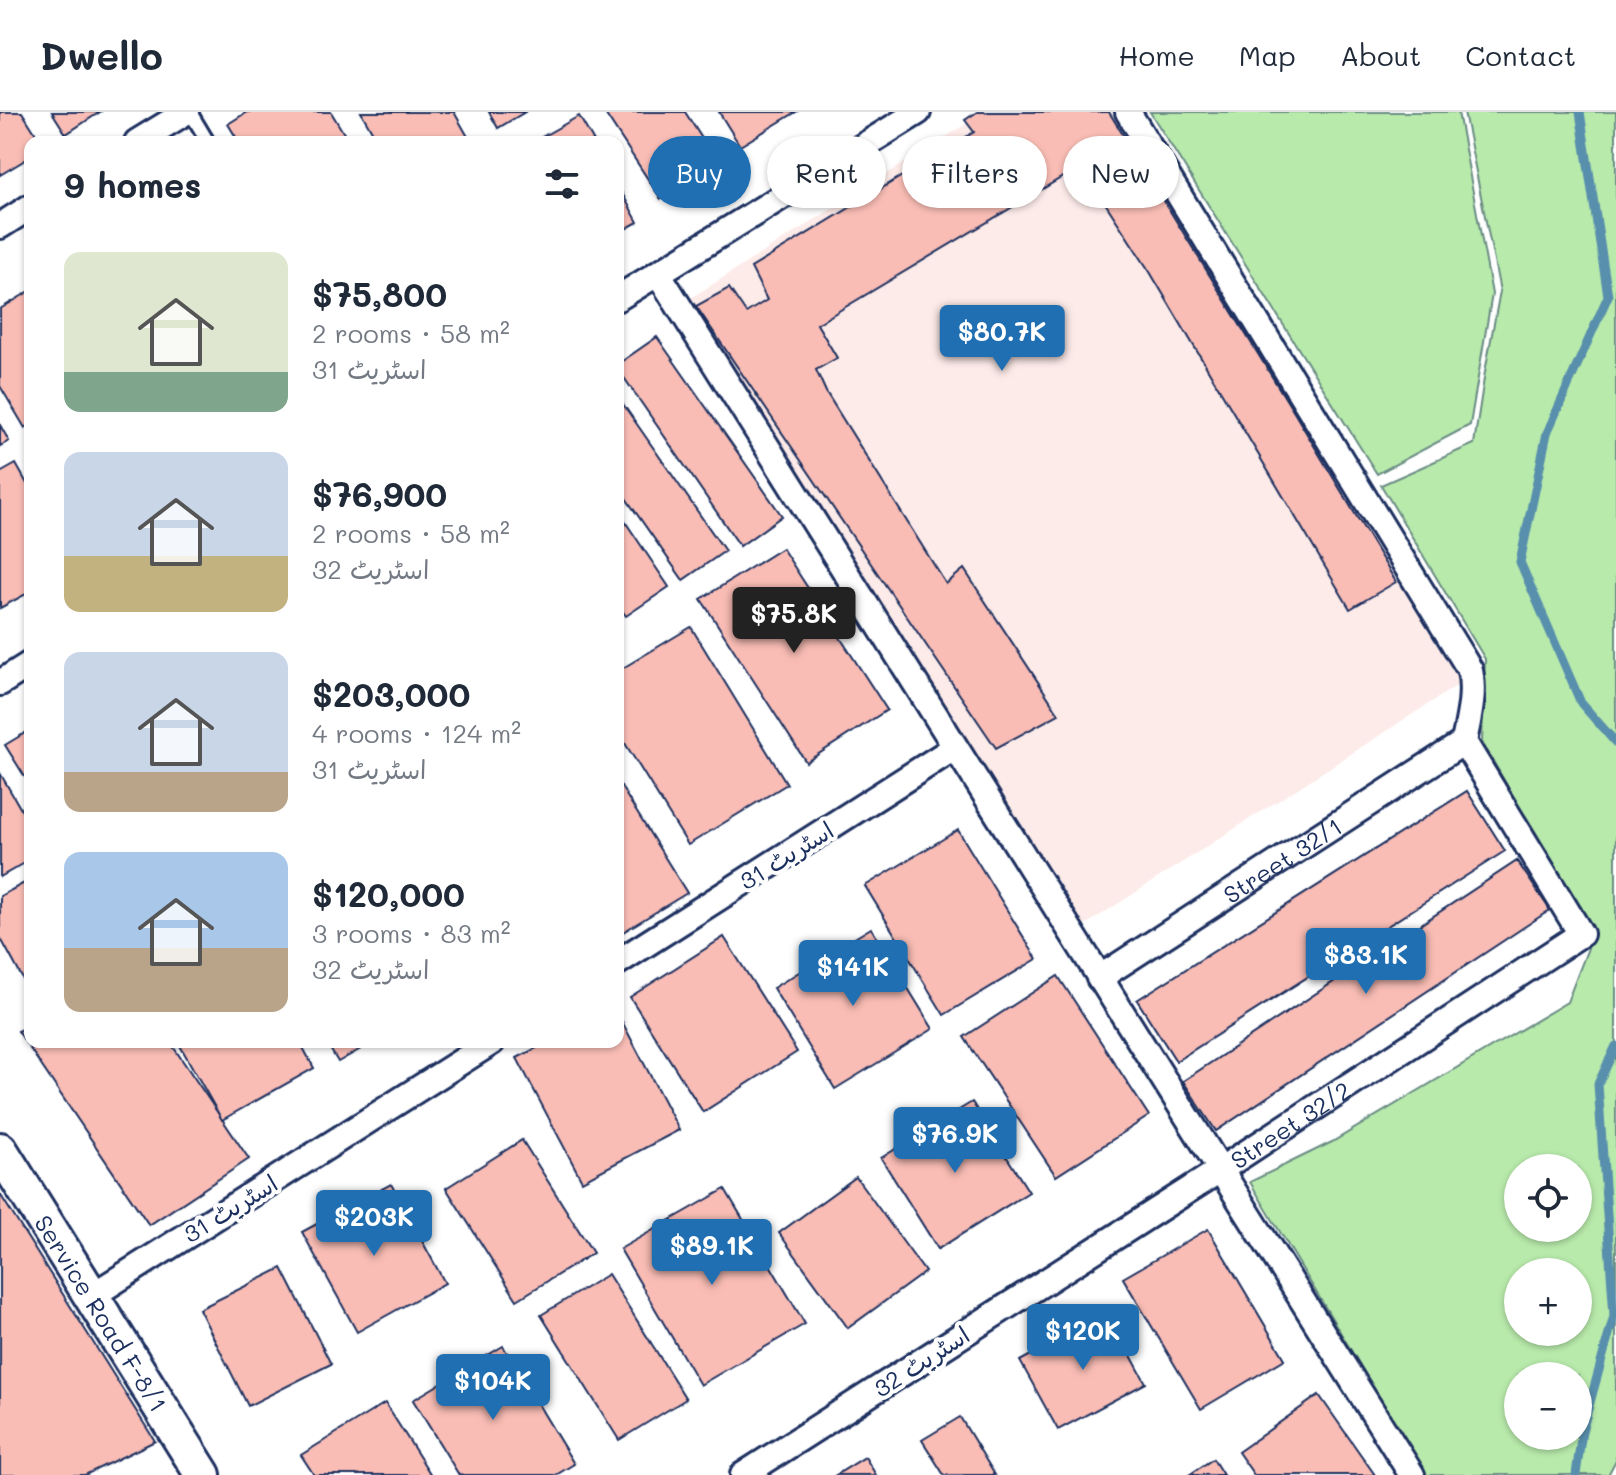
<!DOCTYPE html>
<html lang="en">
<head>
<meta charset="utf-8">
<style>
	:root { --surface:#fff; --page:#f6f6f7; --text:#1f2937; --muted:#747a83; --line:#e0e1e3; --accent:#1f6fb2 }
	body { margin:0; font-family:Mali,"Playpen Sans Arabic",sans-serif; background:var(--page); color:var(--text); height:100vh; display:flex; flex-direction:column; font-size:30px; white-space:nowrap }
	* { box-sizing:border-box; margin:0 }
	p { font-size:26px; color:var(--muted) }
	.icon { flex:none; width:44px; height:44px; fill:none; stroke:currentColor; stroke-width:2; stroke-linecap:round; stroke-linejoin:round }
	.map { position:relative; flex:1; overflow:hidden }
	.details { position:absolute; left:24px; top:24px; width:600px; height:912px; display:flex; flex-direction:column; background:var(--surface); border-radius:16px; box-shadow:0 2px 6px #0004 }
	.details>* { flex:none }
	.banner { position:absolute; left:648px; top:24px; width:760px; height:72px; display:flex; gap:16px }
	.buttons { position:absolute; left:1504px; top:1042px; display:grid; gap:16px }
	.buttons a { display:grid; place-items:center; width:88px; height:88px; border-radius:50%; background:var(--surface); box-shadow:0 2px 6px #0004; font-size:40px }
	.price { position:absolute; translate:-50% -68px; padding:0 18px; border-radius:8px; background:var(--accent); color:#fff; font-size:26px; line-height:52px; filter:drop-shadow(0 2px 4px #0008) }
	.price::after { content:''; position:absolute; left:50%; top:48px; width:24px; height:18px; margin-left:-12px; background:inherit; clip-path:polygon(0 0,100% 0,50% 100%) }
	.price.active { background:#222; color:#fff }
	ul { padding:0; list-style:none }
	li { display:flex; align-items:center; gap:24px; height:200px; padding:0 40px }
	li span { display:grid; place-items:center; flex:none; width:224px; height:160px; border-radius:16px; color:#555 }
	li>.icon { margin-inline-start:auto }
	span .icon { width:96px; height:96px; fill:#fffc; stroke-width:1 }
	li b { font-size:34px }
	h2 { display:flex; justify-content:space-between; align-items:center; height:96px; padding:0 40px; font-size:34px }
	.chip { padding:0 28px; border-radius:36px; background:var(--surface); box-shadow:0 2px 6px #0004; font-size:28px; line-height:72px }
	.chip.active { background:var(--accent); color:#fff }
	header { display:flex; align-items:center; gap:48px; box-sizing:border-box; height:112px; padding:0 40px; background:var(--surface); border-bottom:2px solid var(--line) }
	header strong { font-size:38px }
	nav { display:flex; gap:44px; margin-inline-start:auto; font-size:28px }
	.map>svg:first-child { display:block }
	.built { fill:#fdebe9 }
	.green { fill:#b8eaab; stroke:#6a8c84; stroke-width:2; fill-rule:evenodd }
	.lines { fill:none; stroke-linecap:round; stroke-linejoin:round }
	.stream { stroke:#598fad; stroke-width:9 }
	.building { fill:#f9bdb5; stroke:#1b2f5e; stroke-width:2 }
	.lane-casing { stroke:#1b2f5e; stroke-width:18 }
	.street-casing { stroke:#1b2f5e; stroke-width:30 }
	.secondary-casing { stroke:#1b2f5e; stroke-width:40 }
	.lane { stroke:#fff; stroke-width:12 }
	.street { stroke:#fff; stroke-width:24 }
	.secondary { stroke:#fff; stroke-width:34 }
	.labels { text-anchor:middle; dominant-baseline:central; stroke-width:8; stroke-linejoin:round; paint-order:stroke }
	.street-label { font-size:24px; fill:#1b2f5e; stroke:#fff }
</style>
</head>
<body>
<header>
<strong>Dwello</strong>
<nav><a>Home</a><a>Map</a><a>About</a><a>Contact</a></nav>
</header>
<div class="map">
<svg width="1616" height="1363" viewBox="0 0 1616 1363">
	<rect width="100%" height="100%" fill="#fff"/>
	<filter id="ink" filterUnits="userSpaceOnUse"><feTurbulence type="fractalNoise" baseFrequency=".0125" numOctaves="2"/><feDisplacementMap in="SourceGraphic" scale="16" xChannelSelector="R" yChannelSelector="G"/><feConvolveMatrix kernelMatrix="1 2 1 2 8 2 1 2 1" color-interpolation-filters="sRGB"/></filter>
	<g filter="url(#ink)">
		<polygon class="built" points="985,0 1111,0 1259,232 1464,569 1082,815 683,191"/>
		<g class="green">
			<polygon points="1150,0 1458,0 1492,182 1470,313 1377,362"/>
			<path d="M1464,0H1616V1348L1608,1363H1426L1250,1070L1332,1030L1567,890L1593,823L1482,630L1485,547L1381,373L1474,332L1485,260L1500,179ZM1518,1056H1578V1116H1518ZM1518,1160H1578V1220H1518ZM1518,1264H1578V1324H1518Z"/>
		</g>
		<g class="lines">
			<g class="stream">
				<polyline points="1580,0 1608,184 1547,321 1520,450 1581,591 1616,631"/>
				<polyline points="1576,1363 1582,1319 1614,1204 1598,972 1616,934"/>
			</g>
		</g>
		<g class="building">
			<polygon points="0,0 22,0 41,30 30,30 30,45 0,63"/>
			<polygon points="52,0 100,0 66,22"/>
			<polygon points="247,0 331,0 349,30 239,30 228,12"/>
			<polygon points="361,0 454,0 471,30 378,30"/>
			<polygon points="489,0 525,0 498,16"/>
			<polygon points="604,0 685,0 717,50 661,87"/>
			<polygon points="719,0 796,0 740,34"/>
			<polygon points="977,0 1109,0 1295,302 1396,470 1350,497 1150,160 1081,54 817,212 837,246 816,258 826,280 946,472 964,457 1059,602 996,636 696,194 729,176 746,201 767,188 751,156 974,20 965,8"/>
			<polygon points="579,4 594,30 533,30"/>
			<polygon points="618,74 638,110 618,121"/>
			<polygon points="30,179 30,313 25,316 0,274 0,197"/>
			<polygon points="657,225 782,404 740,434 618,257 618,252"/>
			<polygon points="618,285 725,439 683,468 618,375"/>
			<polygon points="0,313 9,329 0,334"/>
			<polygon points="16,352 30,377 30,480 0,496 0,361"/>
			<polygon points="618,399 669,475 626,504 618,493"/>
			<polygon points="782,436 887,598 806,650 701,487"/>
			<polygon points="691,515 787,672 688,733 618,620 618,559"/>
			<polygon points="30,618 30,673 5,633"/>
			<polygon points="0,661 30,713 30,748 0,765"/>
			<polygon points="618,670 687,781 618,823"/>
			<polygon points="1467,679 1505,739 1176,949 1137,888"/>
			<polygon points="958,718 1037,847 944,903 865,774"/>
			<polygon points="1517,749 1550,798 1216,1019 1183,969"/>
			<polygon points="30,768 30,868 25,871 0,825 0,784"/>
			<polygon points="871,816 933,917 835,977 773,876"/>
			<polygon points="724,825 797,940 703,1000 630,885"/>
			<polygon points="1058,864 1149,1004 1056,1064 964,925"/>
			<polygon points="618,902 679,1018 582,1069 517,946 548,930 618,930"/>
			<polygon points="30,911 30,930 170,930 249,1047 149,1113 18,919"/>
			<polygon points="178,930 300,930 314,956 222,1008"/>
			<polygon points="326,930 373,930 338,950"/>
			<polygon points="972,990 1029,1080 938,1137 881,1046"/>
			<polygon points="522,1028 593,1141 517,1188 446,1076"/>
			<polygon points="856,1065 925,1160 848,1216 779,1121"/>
			<polygon points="391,1072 445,1171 357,1220 302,1120"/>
			<polygon points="725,1077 805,1212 700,1273 620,1137"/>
			<polygon points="0,1082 155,1329 85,1363 0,1363"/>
			<polygon points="1208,1117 1285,1247 1201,1297 1123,1166"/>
			<polygon points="282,1156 331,1252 248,1294 199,1197"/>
			<polygon points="608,1162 686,1287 619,1328 541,1203"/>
			<polygon points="1108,1201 1146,1271 1058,1318 1020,1249"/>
			<polygon points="503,1234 574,1352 556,1363 459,1363 413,1288"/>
			<polygon points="1319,1283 1375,1363 1254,1363 1238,1340"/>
			<polygon points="385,1291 431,1363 314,1363 301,1343"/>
			<polygon points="960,1305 995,1363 944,1363 922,1328"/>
			<polygon points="865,1345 876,1363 836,1363"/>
			<polygon points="1213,1347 1223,1363 1189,1363"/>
		</g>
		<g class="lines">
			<g class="lane-casing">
				<polyline id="lane" points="190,0 208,30"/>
			</g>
			<g class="street-casing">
				<g id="street">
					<polyline points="137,30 186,0"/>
					<polyline points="0,114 30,95"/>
					<polyline points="658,161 1412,1363"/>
					<polyline points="618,186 918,0"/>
					<polyline points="0,571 30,552"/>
					<polyline points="618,850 954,636"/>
					<path id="s1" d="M1099,866L1464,630"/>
					<polyline points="90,1185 492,930"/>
					<path id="s2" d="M743,1363L1220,1058L1581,822L1464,630C1469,605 1475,582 1470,558L1128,0"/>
				</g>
			</g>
			<g class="secondary-casing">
				<g id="secondary">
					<path id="s3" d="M0,1038L203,1363"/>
				</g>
			</g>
			<use href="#lane" class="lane"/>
			<use href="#street" class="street"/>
			<use href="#secondary" class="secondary"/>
		</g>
	</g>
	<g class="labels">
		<g class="street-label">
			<text transform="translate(786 743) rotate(-32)">اسٹریٹ 31</text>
			<text stroke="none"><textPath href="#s1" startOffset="218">Street 32/1</textPath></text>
			<text stroke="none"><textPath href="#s2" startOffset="650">Street 32/2</textPath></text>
			<text transform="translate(230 1096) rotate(-32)">اسٹریٹ 31</text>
			<text stroke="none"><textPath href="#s3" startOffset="192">Service Road F-8/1</textPath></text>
			<text transform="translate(921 1249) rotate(-33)">اسٹریٹ 32</text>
		</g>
	</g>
</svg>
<div class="buttons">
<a><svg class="icon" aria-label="locate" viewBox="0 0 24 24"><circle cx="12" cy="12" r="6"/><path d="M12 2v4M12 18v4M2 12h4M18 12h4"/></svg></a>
<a>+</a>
<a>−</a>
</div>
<b class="price" style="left:1002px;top:261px">$80.7K</b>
<b class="price active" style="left:794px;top:543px">$75.8K</b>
<b class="price" style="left:1366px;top:884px">$83.1K</b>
<b class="price" style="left:853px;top:896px">$141K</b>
<b class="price" style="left:955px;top:1063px">$76.9K</b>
<b class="price" style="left:374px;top:1146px">$203K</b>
<b class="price" style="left:712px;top:1175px">$89.1K</b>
<b class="price" style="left:1083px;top:1260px">$120K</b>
<b class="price" style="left:493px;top:1310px">$104K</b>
<div class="banner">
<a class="chip active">Buy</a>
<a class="chip">Rent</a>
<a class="chip">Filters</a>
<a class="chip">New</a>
</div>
<section class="details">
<h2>9 homes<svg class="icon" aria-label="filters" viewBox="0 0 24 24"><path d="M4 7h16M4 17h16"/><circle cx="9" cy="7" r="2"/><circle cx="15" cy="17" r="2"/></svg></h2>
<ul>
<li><span style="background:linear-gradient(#dfe7d0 75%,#7fa58c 0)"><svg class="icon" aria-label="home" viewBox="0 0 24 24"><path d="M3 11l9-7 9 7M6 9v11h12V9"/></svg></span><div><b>$75,800</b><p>2 rooms · 58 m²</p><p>اسٹریٹ 31</p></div></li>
<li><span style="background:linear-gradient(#c9d6e8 65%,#c2b280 0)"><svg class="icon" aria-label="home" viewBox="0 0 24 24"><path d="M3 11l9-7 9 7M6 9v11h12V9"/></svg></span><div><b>$76,900</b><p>2 rooms · 58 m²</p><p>اسٹریٹ 32</p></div></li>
<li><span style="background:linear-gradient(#c9d6e8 75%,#b9a48a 0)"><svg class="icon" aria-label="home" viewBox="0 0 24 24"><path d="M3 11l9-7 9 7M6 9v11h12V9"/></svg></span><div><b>$203,000</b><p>4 rooms · 124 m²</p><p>اسٹریٹ 31</p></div></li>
<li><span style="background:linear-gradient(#a9c7e8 60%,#b9a48a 0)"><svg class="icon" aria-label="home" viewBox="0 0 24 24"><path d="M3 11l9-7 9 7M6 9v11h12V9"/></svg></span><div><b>$120,000</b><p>3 rooms · 83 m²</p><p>اسٹریٹ 32</p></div></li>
</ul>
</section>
</div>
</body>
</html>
